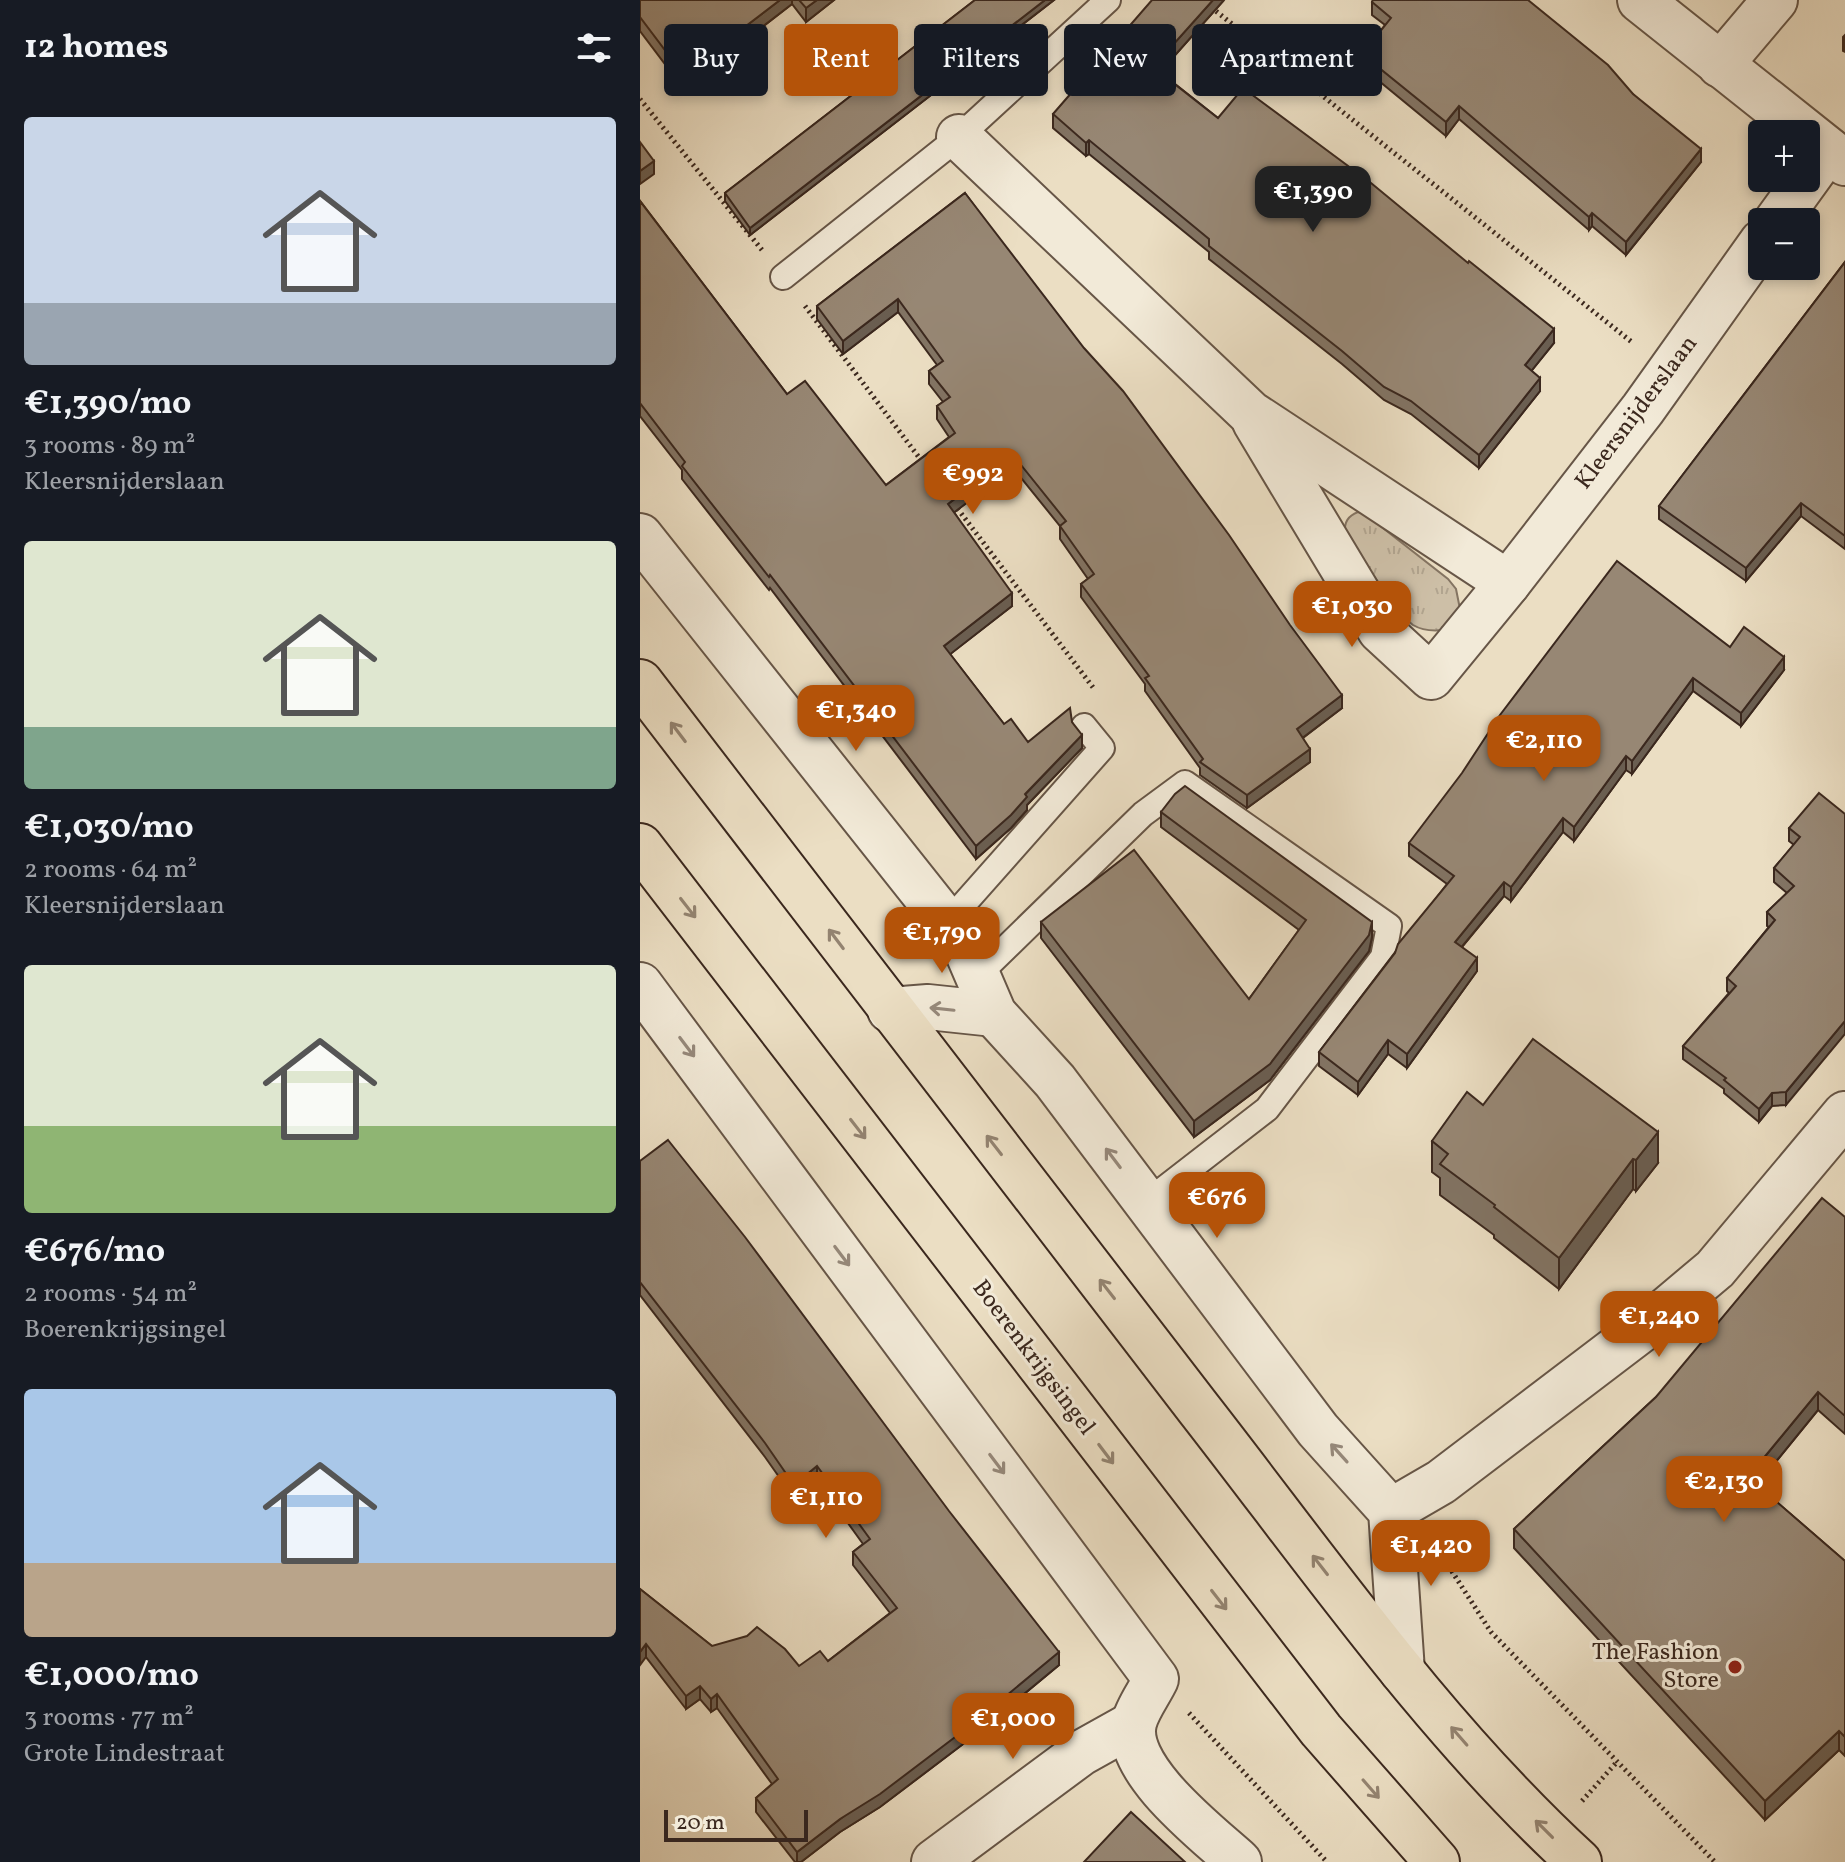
<!DOCTYPE html>
<html lang="en">
<head>
<meta charset="utf-8">
<style>
	:root { --surface:#171b24; --page:#242831; --text:#f1f3f6; --muted:#9ea1a6; --accent:#b45309 }
	body { margin:0; font-family:Vollkorn,serif; background:var(--page); color:var(--text); height:100vh; display:flex; flex-direction:column; font-size:30px; white-space:nowrap }
	* { box-sizing:border-box; margin:0 }
	p { font-size:26px; color:var(--muted) }
	.icon { flex:none; width:44px; height:44px; fill:none; stroke:currentColor; stroke-width:2; stroke-linecap:round; stroke-linejoin:round }
	.map { position:relative; flex:1; overflow:hidden }
	.details { display:flex; flex-direction:column; background:var(--surface); width:640px }
	.details>* { flex:none }
	.hud { position:absolute; left:24px; top:24px; width:760px; height:72px; display:flex; gap:16px }
	.buttons { position:absolute; left:1108px; top:120px; display:grid; gap:16px }
	.buttons a { display:grid; place-items:center; width:72px; height:72px; border-radius:8px; background:var(--surface); box-shadow:0 4px 12px #0003; font-size:40px }
	.scale { position:absolute; left:24px; bottom:20px; width:144px; box-sizing:border-box; padding-left:8px; border:4px solid #3b281e; border-top:0; font-size:22px; line-height:28px; white-space:nowrap; color:#3b281e; -webkit-text-stroke:6px #f2ead8; paint-order:stroke }
	.price { position:absolute; translate:-50% -68px; padding:0 18px; border-radius:16px; background:var(--accent); color:#fff; font-size:26px; line-height:52px; filter:drop-shadow(0 2px 4px #0008) }
	.price::after { content:''; position:absolute; left:50%; top:48px; width:24px; height:18px; margin-left:-12px; background:inherit; clip-path:polygon(0 0,100% 0,50% 100%) }
	.price.current { background:#222; color:#fff }
	ul { padding:0; list-style:none }
	li { display:grid; align-content:center; gap:16px; height:424px; padding:0 24px }
	li span { display:grid; place-items:center; height:248px; border-radius:8px; color:#555 }
	li>.icon { margin-inline-start:auto }
	span .icon { width:144px; height:144px; fill:#fffc; stroke-width:1 }
	li b { font-size:34px }
	h2 { display:flex; justify-content:space-between; align-items:center; height:96px; padding:0 24px; font-size:34px }
	.tag { padding:0 28px; border-radius:8px; background:var(--surface); box-shadow:0 4px 12px #0003; font-size:28px; line-height:72px }
	.tag.current { background:var(--accent); color:#fff }
	main { display:flex; flex:1; min-height:0 }
	.map>svg:first-child { display:block }
	.grass { fill:url(#grass-tufts); stroke:#847462; stroke-width:2 }
	.lines { fill:none; stroke-linecap:round; stroke-linejoin:round }
	.service-casing { stroke:#675647; stroke-width:28 }
	.minor-casing { stroke:#675647; stroke-width:48 }
	.trunk-casing { stroke:#3b281e; stroke-width:48 }
	.path { stroke:#3b281e; stroke-width:5; stroke-dasharray:2 4; stroke-linecap:butt }
	.service { stroke:#f2ead8; stroke-width:24 }
	.minor { stroke:#f2ead8; stroke-width:44 }
	.trunk { stroke:#ebdec3; stroke-width:44 }
	.wall { fill:#827464; stroke:#3b281e; stroke-width:2 }
	.shaded-wall { fill:#6a5e51; stroke:#3b281e; stroke-width:2 }
	.building { fill:#978774; stroke:#3b281e; stroke-width:2 }
	.oneway { stroke:#938370 }
	.oneway2 { stroke:#96897b }
	.poi-dot { fill:#8f2418; stroke:#f2ead8; stroke-width:3 }
	.labels { text-anchor:middle; dominant-baseline:central; stroke-width:6; stroke-linejoin:round; paint-order:stroke }
	.street-label { font-size:24px; fill:#3b281e; stroke:#f2ead8 }
	.poi-label { font-size:24px; fill:#3b281e; stroke:#f2ead8; text-anchor:end }
</style>
</head>
<body>
<main>
<section class="details">
<h2>12 homes<svg class="icon" aria-label="filters" viewBox="0 0 24 24"><path d="M4 7h16M4 17h16"/><circle cx="9" cy="7" r="2"/><circle cx="15" cy="17" r="2"/></svg></h2>
<ul>
<li><span style="background:linear-gradient(#c9d6e8 75%,#9aa5b1 0)"><svg class="icon" aria-label="home" viewBox="0 0 24 24"><path d="M3 11l9-7 9 7M6 9v11h12V9"/></svg></span><div><b>€1,390/mo</b><p>3 rooms · 89 m²</p><p>Kleersnijderslaan</p></div></li>
<li><span style="background:linear-gradient(#dfe7d0 75%,#7fa58c 0)"><svg class="icon" aria-label="home" viewBox="0 0 24 24"><path d="M3 11l9-7 9 7M6 9v11h12V9"/></svg></span><div><b>€1,030/mo</b><p>2 rooms · 64 m²</p><p>Kleersnijderslaan</p></div></li>
<li><span style="background:linear-gradient(#dfe7d0 65%,#8fb573 0)"><svg class="icon" aria-label="home" viewBox="0 0 24 24"><path d="M3 11l9-7 9 7M6 9v11h12V9"/></svg></span><div><b>€676/mo</b><p>2 rooms · 54 m²</p><p>Boerenkrijgsingel</p></div></li>
<li><span style="background:linear-gradient(#a9c7e8 70%,#b9a48a 0)"><svg class="icon" aria-label="home" viewBox="0 0 24 24"><path d="M3 11l9-7 9 7M6 9v11h12V9"/></svg></span><div><b>€1,000/mo</b><p>3 rooms · 77 m²</p><p>Grote Lindestraat</p></div></li>
</ul>
</section>
<div class="map">
<svg width="1205" height="1862" viewBox="0 0 1205 1862">
	<defs>
		<pattern id="grass-tufts" width="24" height="20" patternUnits="userSpaceOnUse" patternTransform="scale(2)"><rect width="24" height="20" fill="#cdbfa7"/><path d="M3 7l-1-3M5 7V3M7 7l1-3M15 17l-1-3M17 17v-4M19 17l1-3" fill="none" stroke="#b1a48f"/></pattern>
	</defs>
	<rect width="100%" height="100%" fill="#ebdec3"/>
	<filter id="stains"><feTurbulence type="fractalNoise" baseFrequency=".0025" numOctaves="4"/><feColorMatrix values="0 0 0 0 .2 0 0 0 0 .09 0 0 0 0 .02 0 0 0 .5 -.17"/></filter>
	<radialGradient id="worn" r=".72"><stop offset=".6" stop-color="#630" stop-opacity="0"/><stop offset="1" stop-color="#630" stop-opacity=".3"/></radialGradient>
	<path class="grass" d="M718,512L725,514L808,579L816,589L820,609L803,630C793,631 783,631 773,625C755,612 720,554 705,533C704,522 708,516 718,512Z"/>
	<g class="lines">
		<g class="service-casing">
			<g id="service">
				<polyline points="143,277 319,137 468,0"/>
				<polyline points="307,923 462,748 444,726"/>
				<polyline points="339,974 503,814 545,783 749,926 743,957 627,1109 507,1202"/>
			</g>
		</g>
		<g class="minor-casing">
			<g id="minor">
				<polyline points="1000,0 1205,163"/>
				<polyline points="1080,65 1135,0"/>
				<polyline points="319,137 610,413 868,583 1003,409 1122,242"/>
				<polyline points="1136,222 1188,150"/>
				<polyline points="615,422 740,630 791,677 868,583"/>
				<polyline points="0,536 324,944 354,1014 415,1081 678,1430 751,1511 762,1671"/>
				<path d="M0,985L516,1679C510,1692 497,1709 494,1723C483,1769 568,1834 599,1862"/>
				<polyline points="250,1010 288,1007 354,1014"/>
				<polyline points="751,1511 801,1482 1018,1317 1075,1269 1205,1114"/>
				<polyline points="294,1862 441,1753 493,1724"/>
			</g>
		</g>
		<g class="trunk-casing">
			<g id="trunk">
				<path d="M0,682C185,925 372,1167 559,1409C680,1564 794,1729 939,1862"/>
				<polyline points="0,846 681,1730 797,1862"/>
			</g>
		</g>
		<g class="path">
			<polyline points="562,0 993,343"/>
			<polyline points="0,99 122,250"/>
			<polyline points="165,306 284,464"/>
			<polyline points="314,504 455,690"/>
			<polyline points="802,1556 851,1632 1075,1862"/>
			<polyline points="549,1713 687,1862"/>
			<polyline points="942,1801 976,1763"/>
		</g>
		<use href="#service" class="service"/>
		<use href="#minor" class="minor"/>
		<use href="#trunk" class="trunk"/>
	</g>
	<g class="wall">
		<polygon points="0,0 194,0 166,22 152,4 43,88 0,31"/>
		<polygon points="335,0 414,0 110,235 85,201 85,193"/>
		<polygon points="584,0 520,72 578,118 914,343 891,371 900,391 839,468 771,414 744,400 702,364 569,259 569,252 449,154 446,156 413,128 413,114"/>
		<polygon points="732,2 993,94 1061,162 986,255 952,226 949,230 819,119 806,136 722,67 722,54 745,25 732,15"/>
		<polygon points="1205,35 1205,52 1203,51 1203,37"/>
		<polygon points="325,193 702,708 663,738 670,762 607,808 560,775 560,768 505,691 505,684 441,597 441,584 448,579 420,539 420,526 373,468 314,512 372,606 310,654 364,724 388,742 432,722 442,748 387,805 387,810 371,828 336,859 130,588 129,590 42,479 42,470 0,416 0,201 147,394 246,485 309,437 297,419 297,406 303,402 289,384 289,371 297,365 258,312 203,354 177,319 177,306"/>
		<polygon points="1205,262 1205,549 1161,516 1106,581 1019,519 1019,506"/>
		<polygon points="1090,647 1144,670 1101,726 1053,691 992,774 986,770 934,841 923,832 871,901 864,896 822,947 837,971 767,1068 748,1054 718,1095 679,1066 679,1052 807,884 769,856 769,843"/>
		<polygon points="521,812 732,937 729,951 630,1080 554,1137 401,938 401,922 609,999 659,930 521,827"/>
		<polygon points="1205,814 1146,1105 1132,1106 1119,1122 1084,1093 1084,1089 1043,1059 1043,1046 1089,993 1087,991 1087,978 1129,927 1127,926 1127,912 1147,893 1134,882 1134,868 1154,845 1149,841 1149,828"/>
		<polygon points="843,1105 1018,1163 996,1191 993,1189 919,1289 854,1238 854,1235 800,1195 800,1178 792,1172 792,1141"/>
		<polygon points="0,1161 419,1665 331,1738 240,1807 200,1832 161,1862 155,1862 116,1812 116,1798 132,1784 77,1708 71,1712 60,1699 46,1709 6,1657 0,1589 72,1646 159,1666 188,1661 250,1613 213,1565 213,1552 223,1544 177,1480 154,1498 125,1457 0,1295"/>
		<polygon points="1205,1217 1205,1434 1178,1410 1117,1485 1205,1561 1205,1756 1199,1750 1125,1820 874,1548 874,1529 1016,1397"/>
	</g>
	<g class="shaded-wall">
		<polygon points="140,0 152,0 152,4 43,88 43,74"/>
		<polygon points="177,0 194,0 166,22 166,8"/>
		<polygon points="405,0 414,0 110,235 110,228"/>
		<polygon points="573,0 584,0 513,80 513,67"/>
		<polygon points="819,106 819,119 806,136 806,122"/>
		<polygon points="449,140 449,154 446,156 446,143"/>
		<polygon points="1061,149 1061,162 986,255 986,242"/>
		<polygon points="14,161 14,174 0,184 0,171"/>
		<polygon points="952,213 952,226 949,230 949,217"/>
		<polygon points="258,299 258,312 203,354 203,341"/>
		<polygon points="914,329 914,343 885,379 885,365"/>
		<polygon points="900,378 900,391 839,468 839,455"/>
		<polygon points="373,455 373,468 308,517 308,504"/>
		<polygon points="1161,503 1161,516 1106,581 1106,568"/>
		<polygon points="372,593 372,606 304,659 304,646"/>
		<polygon points="1144,657 1144,670 1101,726 1101,713"/>
		<polygon points="1053,678 1053,691 992,774 992,761"/>
		<polygon points="702,695 702,708 657,742 657,729"/>
		<polygon points="442,735 442,748 387,805 387,810 371,828 336,859 336,846"/>
		<polygon points="670,749 670,762 607,808 607,795"/>
		<polygon points="986,756 986,770 934,841 934,827"/>
		<polygon points="923,818 923,832 871,901 871,887"/>
		<polygon points="864,882 864,896 815,955 815,942"/>
		<polygon points="732,922 732,937 729,951 630,1080 554,1137 554,1121"/>
		<polygon points="837,958 837,971 767,1068 767,1054"/>
		<polygon points="1205,1021 1205,1034 1146,1105 1146,1092"/>
		<polygon points="748,1040 748,1054 718,1095 718,1082"/>
		<polygon points="1132,1093 1132,1106 1119,1122 1119,1109"/>
		<polygon points="1018,1132 1018,1163 996,1191 996,1160"/>
		<polygon points="993,1159 993,1189 919,1289 919,1258"/>
		<polygon points="1178,1392 1178,1410 1108,1496 1108,1477"/>
		<polygon points="177,1466 177,1480 154,1498 154,1485"/>
		<polygon points="6,1644 6,1657 0,1665 0,1652"/>
		<polygon points="419,1652 419,1665 331,1738 240,1807 200,1832 161,1862 157,1862 157,1852"/>
		<polygon points="60,1686 60,1699 46,1709 46,1696"/>
		<polygon points="77,1694 77,1708 71,1712 71,1699"/>
		<polygon points="1199,1731 1199,1750 1125,1820 1125,1801"/>
	</g>
	<g class="building">
		<polygon points="0,0 140,0 43,74 0,17"/>
		<polygon points="159,0 177,0 166,8"/>
		<polygon points="335,0 405,0 110,228 85,193"/>
		<polygon points="512,0 573,0 513,67 578,118 603,88 731,183 828,263 829,261 914,329 885,365 900,378 839,455 771,401 744,387 702,351 569,246 569,239 449,140 446,143 413,114"/>
		<polygon points="733,0 888,0 968,65 993,94 1061,149 986,242 952,213 949,217 819,106 806,122 722,54 751,18 732,2"/>
		<polygon points="0,142 14,161 0,171"/>
		<polygon points="325,193 444,348 483,391 589,535 650,625 702,695 657,729 670,749 607,795 560,762 563,759 505,678 509,676 441,584 454,574 420,526 426,521 373,455 308,504 372,593 304,646 364,724 371,719 388,742 430,708 432,722 442,735 385,794 387,797 371,815 336,846 130,575 129,577 42,466 45,462 0,403 0,201 147,394 165,381 246,485 315,433 297,406 310,397 289,371 303,361 258,299 203,341 177,306"/>
		<polygon points="1205,262 1205,536 1161,503 1106,568 1019,506"/>
		<polygon points="977,561 1090,647 1104,627 1144,657 1101,713 1053,678 992,761 986,756 934,827 923,818 871,887 864,882 815,942 837,958 767,1054 748,1040 718,1082 679,1052 755,953 758,944 814,876 769,843 822,773 860,715"/>
		<polygon points="545,786 732,922 729,935 630,1064 554,1121 401,922 494,850 609,999 666,920 521,812 535,794"/>
		<polygon points="1179,793 1205,814 1205,1021 1146,1092 1132,1093 1119,1109 1084,1080 1086,1078 1043,1046 1096,986 1087,978 1135,920 1127,912 1154,886 1134,868 1160,837 1149,828"/>
		<polygon points="893,1039 1018,1132 996,1160 993,1159 919,1258 854,1207 855,1205 800,1164 808,1154 792,1141 827,1092 843,1105"/>
		<polygon points="28,1140 105,1237 309,1511 419,1652 331,1725 240,1794 200,1819 157,1852 116,1798 138,1779 77,1694 71,1699 60,1686 46,1696 6,1644 0,1652 0,1589 72,1646 107,1636 117,1627 145,1649 159,1666 180,1651 188,1661 257,1608 213,1552 230,1539 177,1466 154,1485 125,1443 0,1282 0,1161"/>
		<polygon points="1182,1198 1205,1217 1205,1416 1178,1392 1108,1477 1205,1561 1205,1737 1199,1731 1125,1801 874,1529 1016,1397"/>
		<polygon points="491,1812 545,1862 444,1862"/>
	</g>
	<defs><path id="oneway-shaft" d="M-6 0H5M1.5-3L5.5 0L1.5 3" fill="none" stroke-width="1.6" stroke-linecap="round" stroke-linejoin="round" transform="scale(2)"/></defs>
	<g class="oneway">
		<use href="#oneway-shaft" transform="translate(38 732) rotate(-127)"/>
		<use href="#oneway-shaft" transform="translate(48 908) rotate(52)"/>
		<use href="#oneway-shaft" transform="translate(196 939) rotate(-127)"/>
		<use href="#oneway-shaft" transform="translate(218 1129) rotate(52)"/>
		<use href="#oneway-shaft" transform="translate(354 1145) rotate(-128)"/>
		<use href="#oneway-shaft" transform="translate(467 1289) rotate(-128)"/>
		<use href="#oneway-shaft" transform="translate(466 1454) rotate(53)"/>
		<use href="#oneway-shaft" transform="translate(680 1565) rotate(-128)"/>
		<use href="#oneway-shaft" transform="translate(579 1600) rotate(52)"/>
		<use href="#oneway-shaft" transform="translate(819 1736) rotate(-131)"/>
		<use href="#oneway-shaft" transform="translate(731 1789) rotate(49)"/>
		<use href="#oneway-shaft" transform="translate(904 1829) rotate(-135)"/>
	</g>
	<g class="oneway2">
		<use href="#oneway-shaft" transform="translate(302 1009) rotate(-174)"/>
		<use href="#oneway-shaft" transform="translate(47 1047) rotate(53)"/>
		<use href="#oneway-shaft" transform="translate(473 1158) rotate(-127)"/>
		<use href="#oneway-shaft" transform="translate(202 1256) rotate(53)"/>
		<use href="#oneway-shaft" transform="translate(699 1453) rotate(-132)"/>
		<use href="#oneway-shaft" transform="translate(357 1464) rotate(53)"/>
	</g>
	<circle class="poi-dot" cx="1095" cy="1667" r="8"/>
	<g class="labels">
		<g class="street-label">
			<text transform="translate(997 413) rotate(-53)">Kleersnijderslaan</text>
			<text transform="translate(393 1358) rotate(53)">Boerenkrijgsingel</text>
		</g>
		<g class="poi-label">
			<text x="1079" y="1653">The Fashion<tspan x="1079" dy="28">Store</tspan></text>
		</g>
	</g>
	<rect width="100%" height="100%" filter="url(#stains)"/>
	<rect width="100%" height="100%" fill="url(#worn)"/>
</svg>
<div class="buttons">
<a>+</a>
<a>−</a>
</div>
<div class="scale">20 m</div>
<b class="price current" style="left:673px;top:234px">€1,390</b>
<b class="price" style="left:333px;top:516px">€992</b>
<b class="price" style="left:712px;top:649px">€1,030</b>
<b class="price" style="left:216px;top:753px">€1,340</b>
<b class="price" style="left:904px;top:783px">€2,110</b>
<b class="price" style="left:302px;top:975px">€1,790</b>
<b class="price" style="left:577px;top:1240px">€676</b>
<b class="price" style="left:1019px;top:1359px">€1,240</b>
<b class="price" style="left:1084px;top:1524px">€2,130</b>
<b class="price" style="left:186px;top:1540px">€1,110</b>
<b class="price" style="left:791px;top:1588px">€1,420</b>
<b class="price" style="left:373px;top:1761px">€1,000</b>
<div class="hud">
<a class="tag">Buy</a>
<a class="tag current">Rent</a>
<a class="tag">Filters</a>
<a class="tag">New</a>
<a class="tag">Apartment</a>
</div>
</div>
</main>
</body>
</html>
